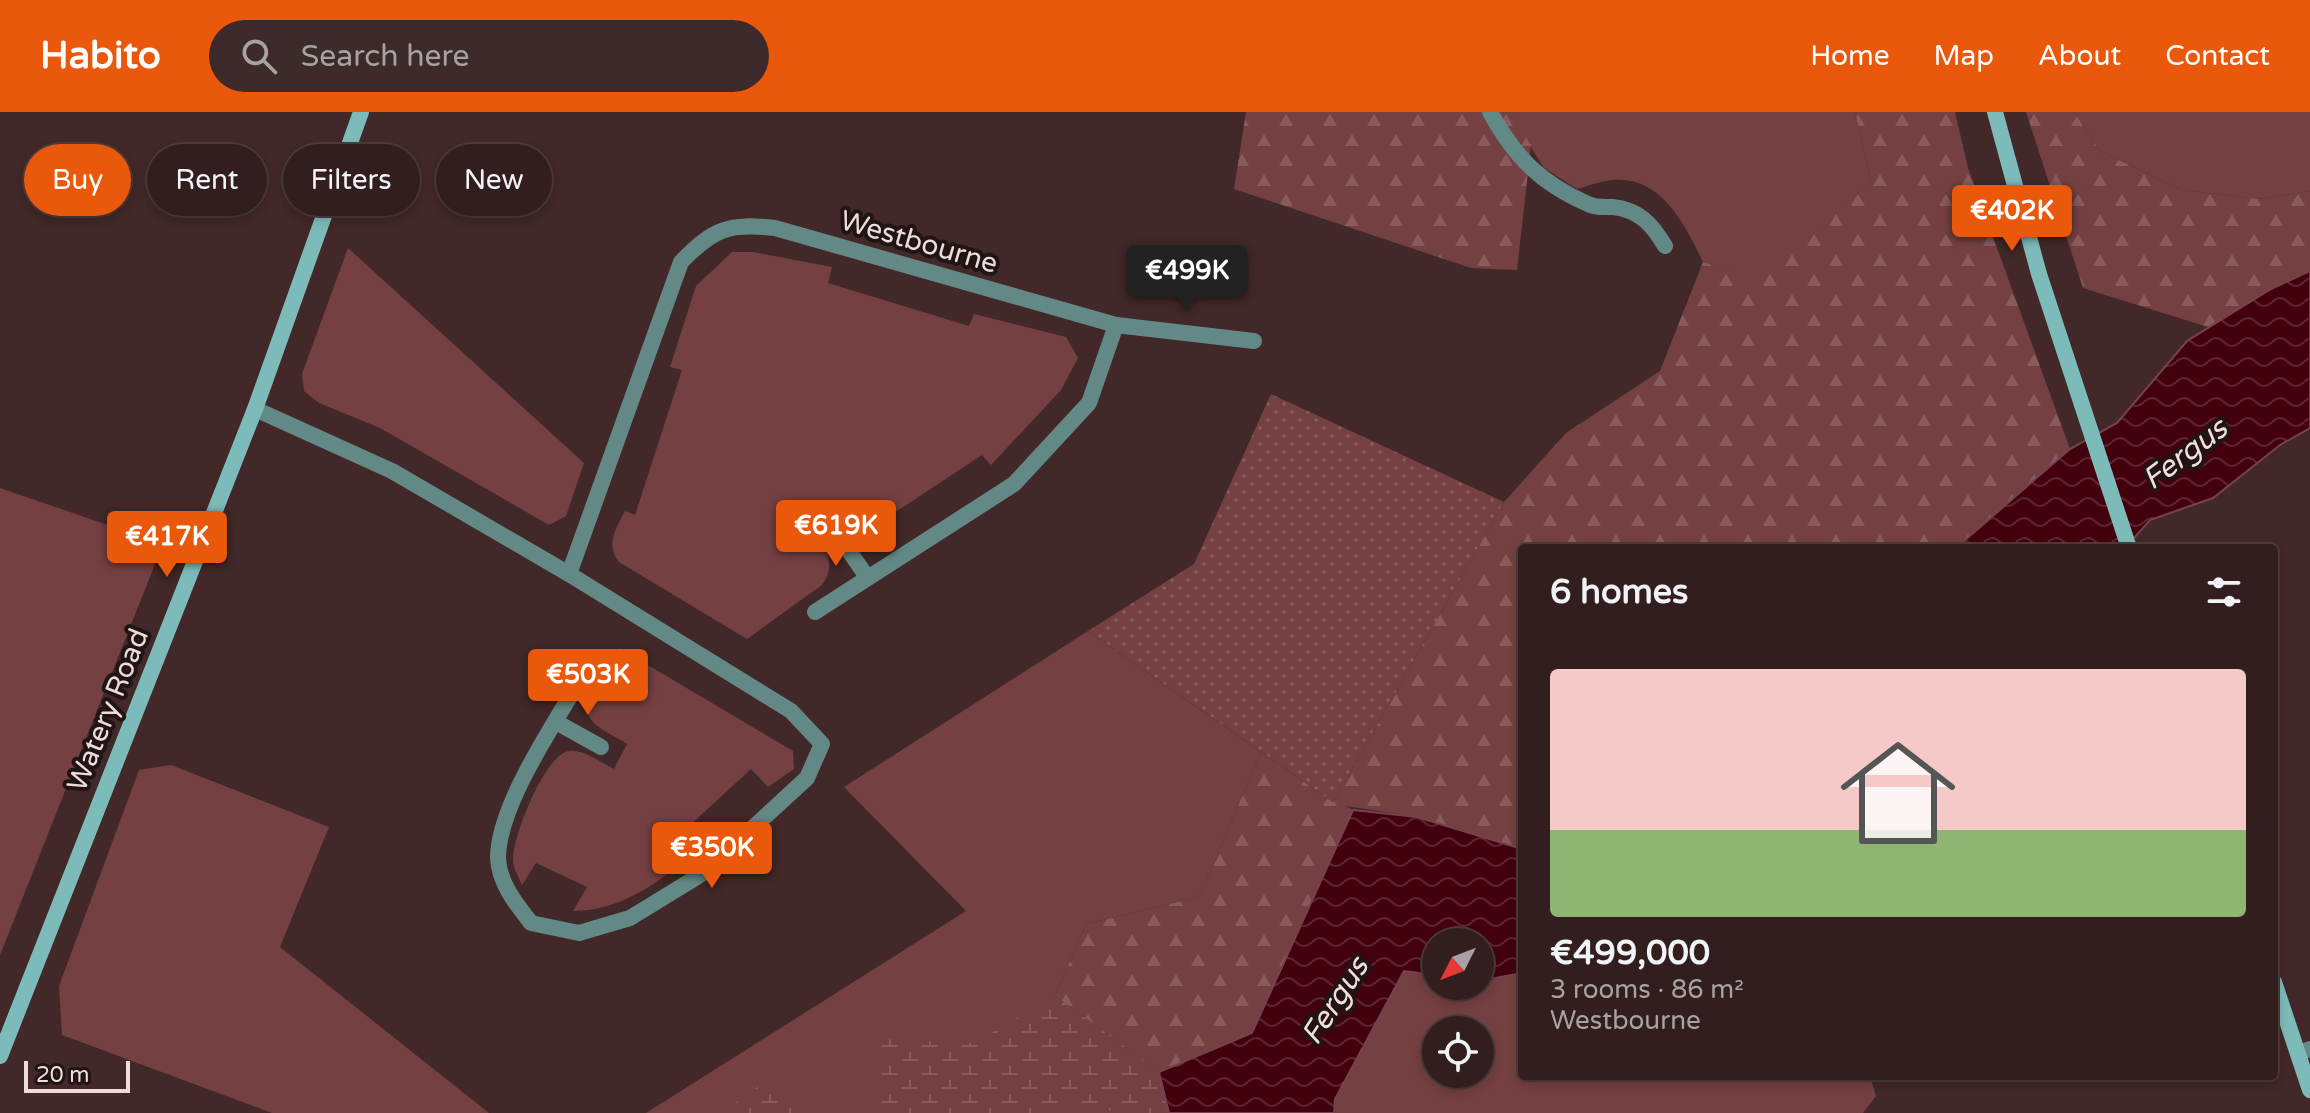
<!DOCTYPE html>
<html lang="en">
<head>
<meta charset="utf-8">
<style>
	:root { --surface:#321e1e; --page:#3d2b2b; --text:#f1f3f6; --muted:#a8a2a4; --line:#4d3c3c; --accent:#ea580c }
	body { margin:0; font-family:"Varela Round",sans-serif; background:var(--page); color:var(--text); height:100vh; display:flex; flex-direction:column; font-size:30px; white-space:nowrap }
	* { box-sizing:border-box; margin:0 }
	p { font-size:26px; color:var(--muted) }
	.icon { flex:none; width:44px; height:44px; fill:none; stroke:currentColor; stroke-width:2; stroke-linecap:round; stroke-linejoin:round }
	.map { position:relative; flex:1; overflow:hidden }
	.sheet { position:absolute; left:1518px; top:432px; width:760px; height:536px; display:flex; flex-direction:column; background:var(--surface); border-radius:8px; box-shadow:0 4px 12px #0003,0 0 0 2px var(--line) }
	.sheet>* { flex:none }
	.banner { position:absolute; left:24px; top:32px; width:760px; height:72px; display:flex; gap:16px }
	.needle { width:52px; rotate:228deg }
	.tools { position:absolute; left:1422px; top:816px; display:grid; gap:16px }
	.tools a { display:grid; place-items:center; width:72px; height:72px; border-radius:50%; background:var(--surface); box-shadow:0 4px 12px #0003,0 0 0 2px var(--line); font-size:40px }
	.scale { position:absolute; left:24px; bottom:20px; width:106px; box-sizing:border-box; padding-left:8px; border:4px solid #eedcdc; border-top:0; font-size:22px; line-height:28px; white-space:nowrap; color:#eedcdc; -webkit-text-stroke:6px #211415; paint-order:stroke }
	.price { position:absolute; translate:-50% -68px; padding:0 18px; border-radius:8px; background:var(--accent); color:#fff; font-size:26px; line-height:52px; filter:drop-shadow(0 2px 4px #0008) }
	.price::after { content:''; position:absolute; left:50%; top:48px; width:24px; height:18px; margin-left:-12px; background:inherit; clip-path:polygon(0 0,100% 0,50% 100%) }
	.price.current { background:#222; color:#fff }
	ul { padding:0; list-style:none }
	li { display:grid; align-content:center; gap:16px; height:424px; padding:0 32px }
	li+li { border-top:2px solid var(--line) }
	li span { display:grid; place-items:center; height:248px; border-radius:8px; color:#555 }
	li>.icon { margin-inline-start:auto }
	span .icon { width:144px; height:144px; fill:#fffc; stroke-width:1 }
	li b { font-size:34px }
	h2 { display:flex; justify-content:space-between; align-items:center; height:96px; padding:0 32px; font-size:34px }
	.chip { padding:0 28px; border-radius:36px; background:var(--surface); box-shadow:0 4px 12px #0003,0 0 0 2px var(--line); font-size:28px; line-height:72px }
	.chip.current { background:var(--accent); color:#fff }
	header { display:flex; align-items:center; gap:48px; box-sizing:border-box; height:112px; padding:0 40px; background:var(--accent); color:#fff }
	header strong { font-size:38px }
	nav { display:flex; gap:44px; margin-inline-start:auto; font-size:28px }
	.search { width:560px; height:72px; background:var(--page); display:flex; align-items:center; gap:20px; box-sizing:border-box; padding:0 28px; border-radius:44px; color:var(--muted); font-size:30px }
	.map>svg:first-child { display:block }
	.grass { fill:#754042; fill-rule:evenodd }
	.forest { fill:url(#forest-firs) }
	.wetland { fill:url(#wetland-marsh) }
	.garden { fill:url(#garden-dots) }
	.water { fill:url(#water-waves); stroke:#76434c; stroke-width:2 }
	.lines { fill:none; stroke-linecap:round; stroke-linejoin:round }
	.lane { stroke:#638987; stroke-width:16 }
	.street { stroke:#638987; stroke-width:16 }
	.secondary { stroke:#7cbbb9; stroke-width:16 }
	.labels { text-anchor:middle; dominant-baseline:central; stroke-width:8; stroke-linejoin:round; paint-order:stroke }
	.street-label { font-size:28px; fill:#eedcdc; stroke:#211415 }
	.water-label { font-size:30px; font-style:italic; fill:#f4dedd; stroke:#211415 }
</style>
</head>
<body>
<header>
<strong>Habito</strong>
<div class="search"><svg class="icon" aria-label="search" viewBox="0 0 24 24"><circle cx="10" cy="10" r="6"/><path d="M15 15l6 6"/></svg>Search here</div>
<nav><a>Home</a><a>Map</a><a>About</a><a>Contact</a></nav>
</header>
<div class="map">
<svg width="2310" height="1001" viewBox="0 0 2310 1001">
	<defs>
		<pattern id="forest-firs" width="22" height="20" patternUnits="userSpaceOnUse" patternTransform="scale(2)"><rect width="22" height="20" fill="#754042"/><path d="M5 1l3.5 6h-7zM16 11l3.5 6h-7z" fill="#895b5d"/></pattern>
		<pattern id="wetland-marsh" width="20" height="14" patternUnits="userSpaceOnUse" patternTransform="scale(2)"><rect width="20" height="14" fill="#754042"/><path d="M1 5h8M5 5V1M11 12h8M15 12V8" fill="none" stroke="#895b5d"/></pattern>
		<pattern id="garden-dots" width="8" height="8" patternUnits="userSpaceOnUse" patternTransform="scale(2)"><rect width="8" height="8" fill="#754042"/><path d="M2 2h.1M6 6h.1" fill="none" stroke="#895b5d" stroke-width="1.8" stroke-linecap="round"/></pattern>
		<pattern id="water-waves" width="16" height="10" patternUnits="userSpaceOnUse" patternTransform="scale(2)"><rect width="16" height="10" fill="#43010e"/><path d="M0 5q4-4 8 0t8 0" fill="none" stroke="#5e2530"/></pattern>
	</defs>
	<rect width="100%" height="100%" fill="#422828"/>
	<g class="grass">
		<path d="M1509,0H1855L1871,69L1763,168L1703,150C1685,113 1662,64 1613,68C1601,69 1588,74 1577,77L1544,56Z"/>
		<polygon points="2074,0 2310,0 2310,79 2260,87 2182,78 2100,39"/>
		<polygon points="348,136 584,351 566,404 549,413 380,316 319,291 304,279 302,262"/>
		<path d="M732,140H753L832,155L828,171L969,214L974,202L1066,225L1078,246L1061,278L991,353L982,343L888,405L895,418L878,425L867,418L847,389L810,415C823,437 839,448 822,473L747,527L619,450C605,432 616,417 625,399L635,403L682,258L670,255L696,174Z"/>
		<polygon points="0,376 163,432 0,843"/>
		<polygon points="1088,519 1261,640 1199,785 1086,812 1055,884 1159,960 1169,1001 646,1001 966,799 844,675"/>
		<path d="M619,536L793,639L794,657L768,675L751,657L689,714L706,734C664,764 627,799 573,799L587,775L536,751L522,773C519,766 514,757 513,750C511,727 545,642 569,639C584,637 601,651 614,657L627,632C617,625 602,619 594,611C573,590 608,554 619,536Z"/>
		<polygon points="171,653 329,715 280,835 489,1001 272,1001 62,923 59,874 139,658"/>
		<path d="M1404,859L1436,863V874H1480V869L1522,861V964H1870L1876,984L1863,1001H1334L1335,987ZM1436,918H1480V962H1436Z"/>
	</g>
	<g class="forest">
		<polygon points="1246,0 1509,0 1531,33 1517,158 1471,156 1234,77"/>
		<polygon points="1855,0 1955,0 1968,56 2070,337 1956,436 1522,436 1522,737 1417,705 1346,694 1353,698 1252,922 1159,960 1055,884 1086,812 1199,785 1261,640 1333,690 1504,390 1566,321 1660,259 1703,150 1763,167 1871,69"/>
		<polygon points="2026,0 2074,0 2100,39 2182,78 2260,87 2310,79 2310,159 2271,177 2208,215 2083,176"/>
	</g>
	<g class="wetland">
		<polygon points="1055,884 1159,960 1169,1001 1122,1001 1069,989 1069,1001 888,1001 879,993 882,927 974,931"/>
		<polygon points="771,965 800,1001 722,1001"/>
	</g>
	<polygon class="garden" points="1271,282 1504,390 1333,690 1088,519 1194,452"/>
	<g class="water">
		<polygon points="2310,159 2310,316 2280,333 2213,386 2150,408 2125,436 1956,436 2070,337 2117,311 2187,229 2271,177"/>
		<polygon points="1353,698 1417,705 1522,737 1522,861 1480,869 1480,830 1436,830 1436,863 1404,859 1335,987 1334,1001 1169,1001 1159,960 1252,921"/>
	</g>
	<g class="lines">
		<path class="lane" d="M1490,0C1515,45 1540,71 1588,92C1596,96 1605,95 1613,95C1639,98 1652,112 1665,134"/>
		<g class="street">
			<polyline points="1116,213 1254,229"/>
			<path d="M255,297L392,359L569,462L681,150C714,116 729,111 775,116L1116,213L1089,291L1014,372L815,500"/>
			<polyline points="838,423 867,465"/>
			<path d="M569,462L791,599L822,632L807,666L705,760L630,806L579,821L531,811C516,792 499,771 498,746C498,691 560,604 587,556"/>
			<polyline points="556,610 601,635"/>
			<polyline points="2298,941 2310,937"/>
		</g>
		<g class="secondary">
			<polyline points="1995,0 2039,162 2129,436"/>
			<polyline points="2274,870 2310,978"/>
			<polyline points="0,944 255,297 361,0"/>
		</g>
	</g>
	<g class="labels">
		<g class="street-label">
			<text transform="translate(919 130) rotate(16)">Westbourne</text>
			<text transform="translate(108 598) rotate(-68)">Watery Road</text>
		</g>
		<g class="water-label">
			<text transform="translate(2185 342) rotate(-37)">Fergus</text>
			<text transform="translate(1335 889) rotate(-57)">Fergus</text>
		</g>
	</g>
</svg>
<div class="tools">
<a><svg class="needle" viewBox="-14 -14 28 28"><path d="M0-13l5 13h-10z" fill="#e53935"/><path d="M0 13l5-13h-10z" fill="#a8a2a4"/></svg></a>
<a><svg class="icon" aria-label="locate" viewBox="0 0 24 24"><circle cx="12" cy="12" r="6"/><path d="M12 2v4M12 18v4M2 12h4M18 12h4"/></svg></a>
</div>
<div class="scale">20 m</div>
<b class="price" style="left:2012px;top:141px">€402K</b>
<b class="price current" style="left:1187px;top:201px">€499K</b>
<b class="price" style="left:836px;top:456px">€619K</b>
<b class="price" style="left:167px;top:467px">€417K</b>
<b class="price" style="left:588px;top:605px">€503K</b>
<b class="price" style="left:712px;top:778px">€350K</b>
<div class="banner">
<a class="chip current">Buy</a>
<a class="chip">Rent</a>
<a class="chip">Filters</a>
<a class="chip">New</a>
</div>
<section class="sheet">
<h2>6 homes<svg class="icon" aria-label="filters" viewBox="0 0 24 24"><path d="M4 7h16M4 17h16"/><circle cx="9" cy="7" r="2"/><circle cx="15" cy="17" r="2"/></svg></h2>
<ul>
<li><span style="background:linear-gradient(#f6c9c9 65%,#8fb573 0)"><svg class="icon" aria-label="home" viewBox="0 0 24 24"><path d="M3 11l9-7 9 7M6 9v11h12V9"/></svg></span><div><b>€499,000</b><p>3 rooms · 86 m²</p><p>Westbourne</p></div></li>
</ul>
</section>
</div>
</body>
</html>
